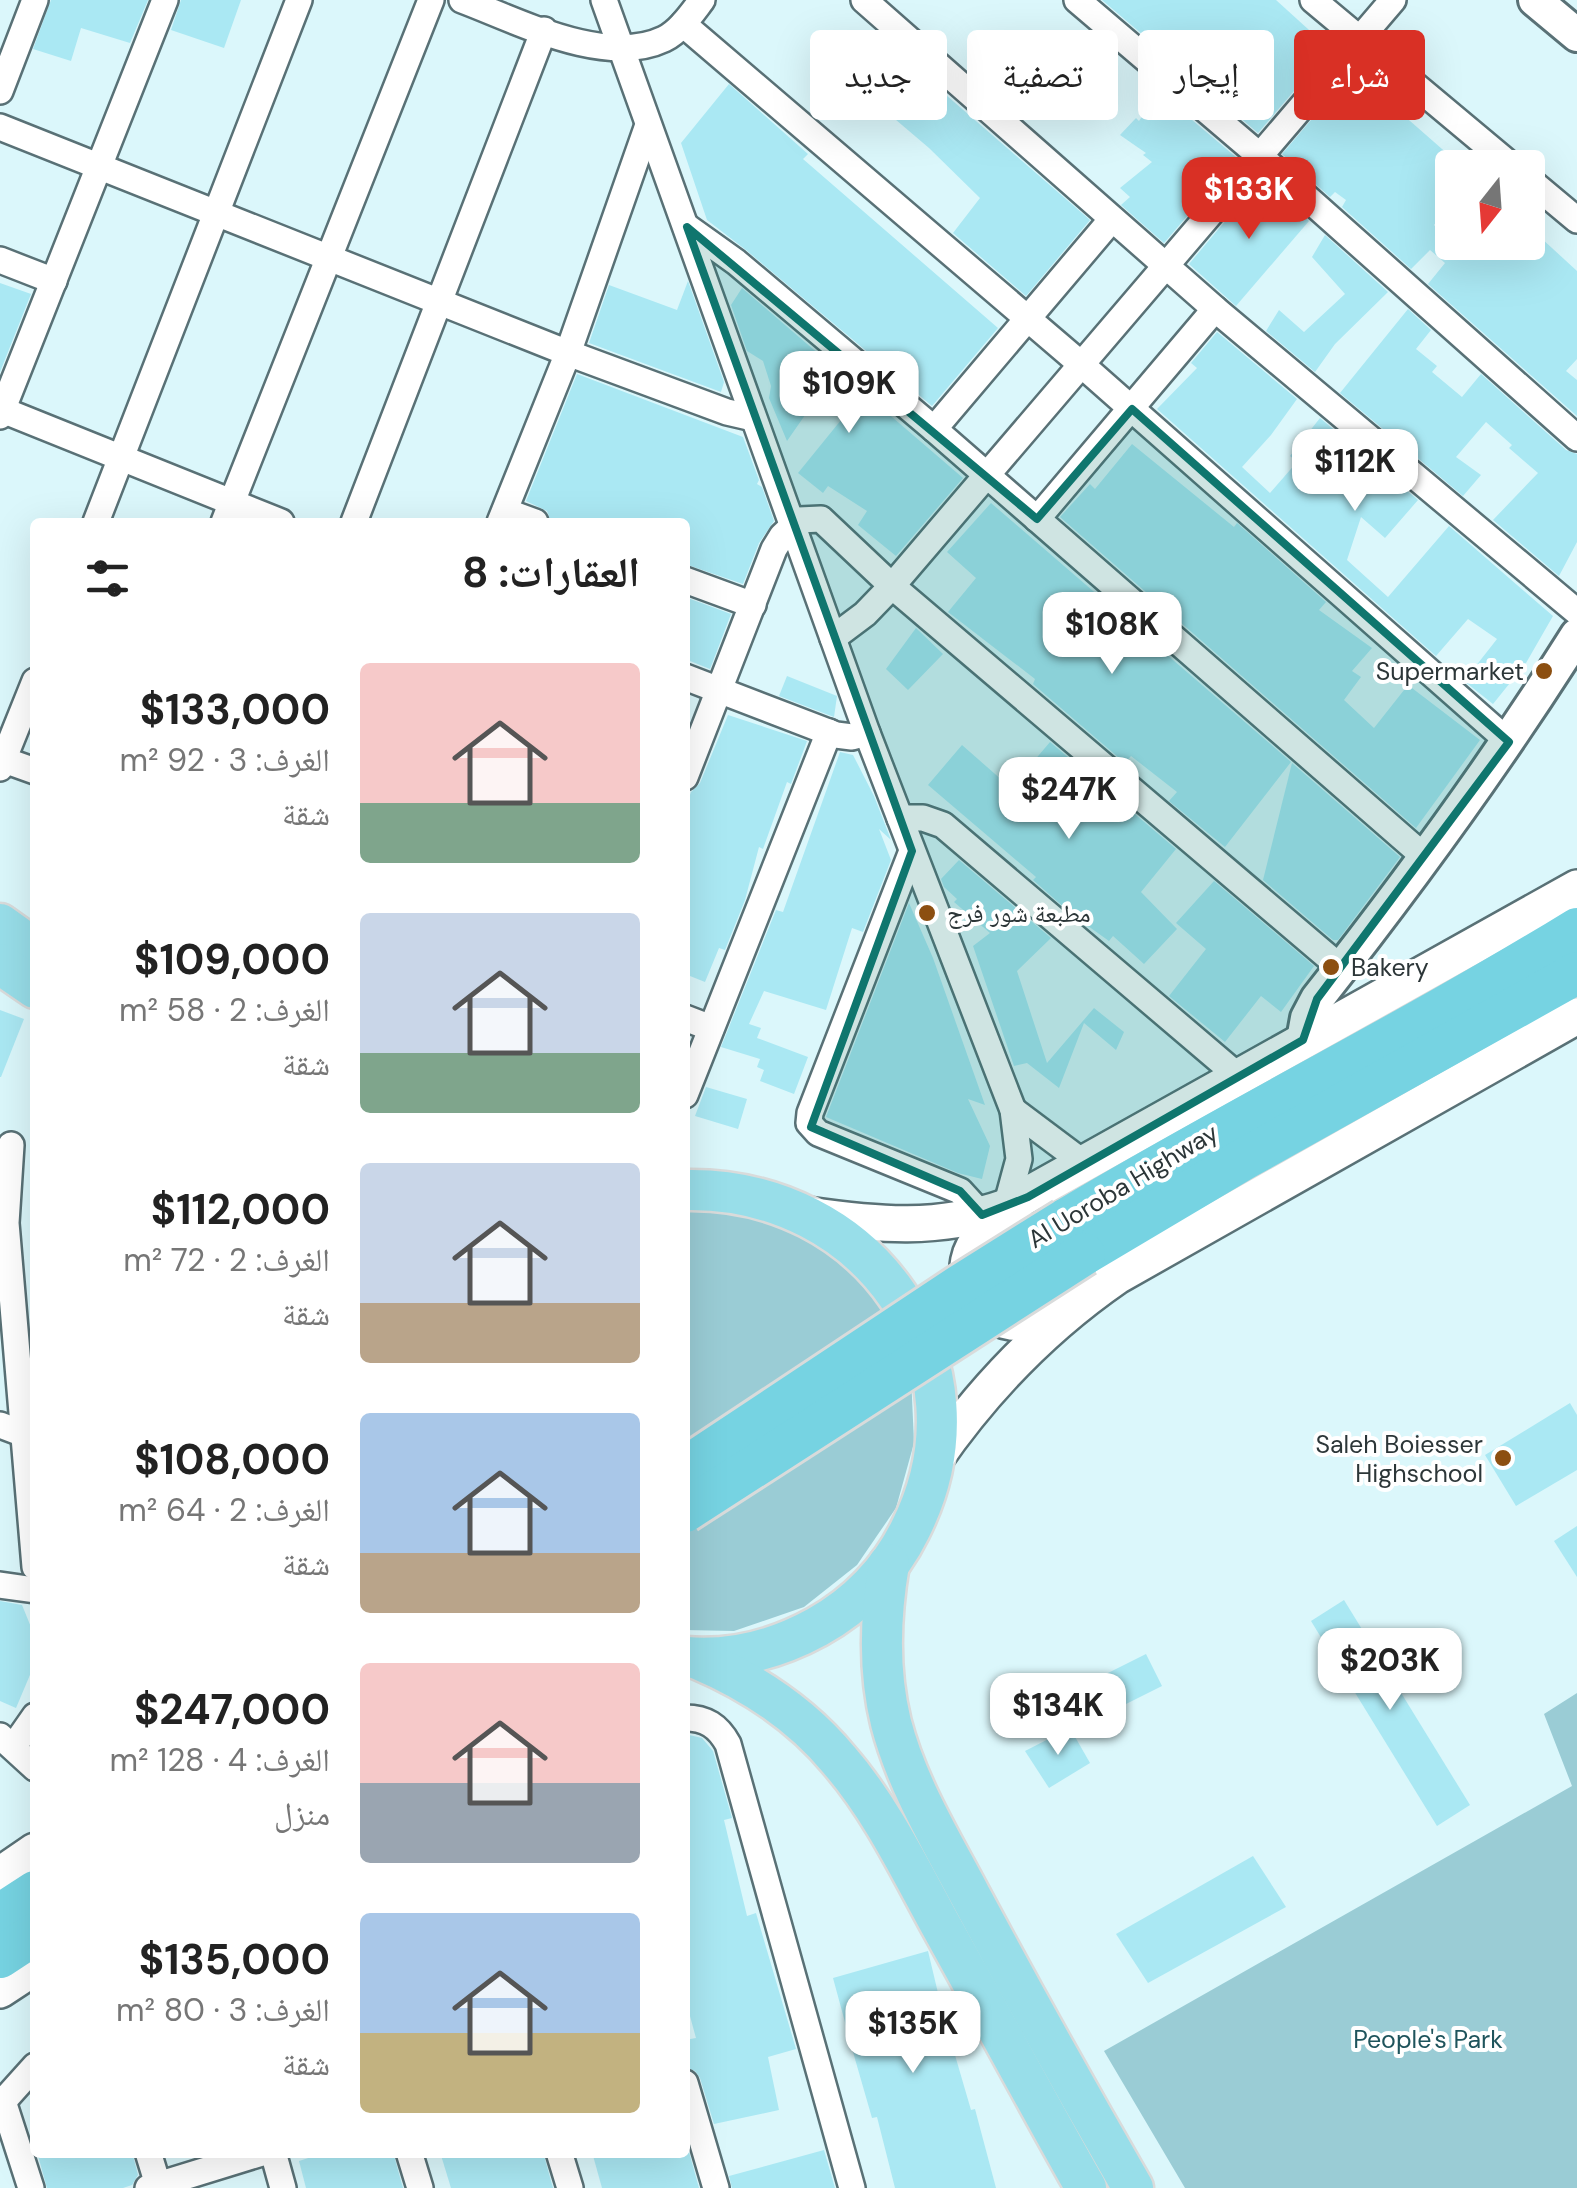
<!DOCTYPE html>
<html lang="ar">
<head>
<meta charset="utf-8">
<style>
	:root { --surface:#fff; --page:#f2f2f2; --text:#222; --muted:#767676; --accent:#d93025 }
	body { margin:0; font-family:"DM Sans","Noto Naskh Arabic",sans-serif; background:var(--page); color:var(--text); direction:rtl; height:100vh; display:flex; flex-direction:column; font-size:38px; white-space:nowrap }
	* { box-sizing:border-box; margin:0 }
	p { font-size:32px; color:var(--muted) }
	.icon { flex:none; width:55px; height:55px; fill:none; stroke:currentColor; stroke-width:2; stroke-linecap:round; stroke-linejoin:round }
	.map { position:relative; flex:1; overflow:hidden; direction:ltr }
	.sheet { position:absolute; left:30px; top:518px; width:660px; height:1640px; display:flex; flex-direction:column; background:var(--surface); border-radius:10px; box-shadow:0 10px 40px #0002; direction:rtl }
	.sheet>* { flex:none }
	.hud { position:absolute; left:720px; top:30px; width:705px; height:90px; direction:rtl; display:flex; gap:20px }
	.needle { width:65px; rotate:197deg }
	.controls { position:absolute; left:1435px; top:150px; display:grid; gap:20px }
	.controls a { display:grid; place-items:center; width:110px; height:110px; border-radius:10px; background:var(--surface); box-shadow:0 10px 40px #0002; font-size:50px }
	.price { position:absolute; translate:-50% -85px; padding:0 22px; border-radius:20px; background:#fff; color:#222; font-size:32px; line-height:65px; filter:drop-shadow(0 2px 5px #0008) }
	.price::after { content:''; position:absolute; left:50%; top:60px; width:30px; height:22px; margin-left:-15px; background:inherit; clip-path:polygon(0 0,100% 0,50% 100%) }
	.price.active { background:var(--accent); color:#fff }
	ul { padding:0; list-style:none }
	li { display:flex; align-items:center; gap:30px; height:250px; padding:0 50px }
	li span { display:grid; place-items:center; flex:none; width:280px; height:200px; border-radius:10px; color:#555 }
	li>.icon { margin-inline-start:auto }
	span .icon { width:120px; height:120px; fill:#fffc; stroke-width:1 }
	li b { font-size:42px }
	h2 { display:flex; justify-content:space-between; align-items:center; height:120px; padding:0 50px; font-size:42px }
	.pill { padding:0 35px; border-radius:10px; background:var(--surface); box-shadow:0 10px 40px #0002; font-size:35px; line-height:90px }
	.pill.active { background:var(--accent); color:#fff }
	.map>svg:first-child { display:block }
	.green { fill:#9accd5 }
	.building { fill:#aae8f3 }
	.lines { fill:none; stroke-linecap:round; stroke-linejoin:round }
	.minor-casing { stroke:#597176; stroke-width:30 }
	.tertiary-casing { stroke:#597176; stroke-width:38 }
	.secondary-casing { stroke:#597176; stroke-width:40 }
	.primary-casing { stroke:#d9dbdb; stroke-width:45 }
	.trunk-casing { stroke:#d9dbdb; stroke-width:48 }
	.minor { stroke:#fff; stroke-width:25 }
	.tertiary { stroke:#fff; stroke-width:32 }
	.secondary { stroke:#fff; stroke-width:35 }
	.primary { stroke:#98dee9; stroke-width:40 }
	.trunk { stroke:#76d3e2; stroke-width:42 }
	.trunk-bridge-casing { stroke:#d9dbdb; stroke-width:48; stroke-linecap:butt }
	.trunk-bridge { stroke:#76d3e2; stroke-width:42 }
	.marked { fill:#0f766e; fill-opacity:0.2; stroke:#0f766e; stroke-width:8; stroke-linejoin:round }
	.poi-dot { fill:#8c4f11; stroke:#fff; stroke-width:4 }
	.labels { text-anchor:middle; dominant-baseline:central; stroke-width:8; stroke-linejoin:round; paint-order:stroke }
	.poi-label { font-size:25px; fill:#2c3638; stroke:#fff; text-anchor:end }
	.street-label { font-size:25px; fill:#2c3638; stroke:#fff }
	.park-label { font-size:25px; fill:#1f545c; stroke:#fff }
</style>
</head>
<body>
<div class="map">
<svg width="1577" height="2188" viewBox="0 0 1577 2188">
	<rect width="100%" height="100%" fill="#dbf7fb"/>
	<g class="green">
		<polygon points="685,1206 786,1221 844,1258 887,1311 911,1375 914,1443 896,1508 857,1565 804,1607 734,1631 685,1630"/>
		<polygon points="1577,1693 1577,2188 1185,2188 1104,2051 1572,1786 1544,1714"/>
	</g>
	<g class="building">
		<polygon points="51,0 148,0 130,43 81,28 71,61 33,49"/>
		<polygon points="181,0 241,0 224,48 171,30"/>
		<polygon points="1102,0 1276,0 1330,49 1258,133"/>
		<polygon points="878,36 1090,220 1026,296 953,233 980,198 929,148 842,74"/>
		<polygon points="1353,71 1450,156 1452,203 1434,225 1451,242 1534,242 1540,237 1577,271 1577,359 1566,371 1577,380 1577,416 1428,284 1445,263 1430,250 1411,269 1342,207 1346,200 1335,192 1330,197 1282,154"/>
		<polygon points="729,84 808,154 803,159 998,328 932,406 746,250 707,220 681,143"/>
		<polygon points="1159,92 1237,158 1164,243 1121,205 1130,197 1120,188 1152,162 1143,155 1146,153 1120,135 1136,118 1139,121"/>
		<polygon points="1261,179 1309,221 1236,306 1189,264"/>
		<polygon points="1325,235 1388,292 1335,344 1315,372 1266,331 1279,310 1304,332 1345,294 1312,257"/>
		<polygon points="688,281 724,382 721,392 589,343 609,285 677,310"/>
		<polygon points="0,283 31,294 0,372"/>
		<polygon points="742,288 963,478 896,556 858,525 867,511 828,486 823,493 798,473 863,393 833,375 787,441 769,398 771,386 763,361 747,351 731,305"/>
		<polygon points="1408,309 1431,330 1416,349 1437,366 1432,372 1462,397 1481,374 1566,450 1577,454 1577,542 1559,576 1493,520 1538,473 1509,448 1512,445 1486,422 1456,457 1481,475 1463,496 1340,393"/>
		<polygon points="1217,332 1297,399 1271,435 1242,467 1270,493 1297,462 1290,456 1320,418 1418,500 1385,538 1361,517 1347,560 1388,597 1449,526 1553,616 1526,663 1493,704 1464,681 1497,639 1468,619 1436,656 1157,409 1197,368 1191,363"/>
		<polygon points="577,374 743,437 759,480 757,484 762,487 774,521 759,543 743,584 685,564 685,522 551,522 547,511 526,501"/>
		<polygon points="1132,444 1234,527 1237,523 1326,602 1319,610 1372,648 1352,671 1361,677 1344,700 1374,728 1408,685 1480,740 1416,828 1060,517 1090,484 1095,489"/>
		<polygon points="991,503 1291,762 1225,847 1169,801 1177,792 1131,756 1125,763 1033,684 1035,679 948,612 976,578 947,552"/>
		<polygon points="685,597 731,614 710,669 685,659"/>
		<polygon points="916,628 943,654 908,690 886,669"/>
		<polygon points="787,676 837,696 834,717 779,696"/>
		<polygon points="728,715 807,741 791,784 787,782 763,849 759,847 745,900 725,950 719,948 705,982 685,974 685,809 691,792 700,783"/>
		<polygon points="1050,742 1176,849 1141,892 1177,929 1144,964 1113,936 1109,941 1074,916 1033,880 1036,877 928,785 962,745 1011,788"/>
		<polygon points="840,752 853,755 874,796 891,840 879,829 891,860 863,932 852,928 826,1010 764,991 749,1024 761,1028 757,1038 808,1057 794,1094 760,1081 764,1070 757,1067 760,1059 721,1047 776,910 783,912"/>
		<polygon points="1292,763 1400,857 1338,940 1333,940 1263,880"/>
		<polygon points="959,860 1051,938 1017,971 1047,1063 1094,1008 1124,1032 1116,1050 1084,1023 1059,1088 1027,1063 1014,1066 973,946 990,933 954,902 957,899 944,887 941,879"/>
		<polygon points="1214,881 1314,966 1281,1012 1261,996 1225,1042 1169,996 1206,949 1176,923"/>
		<polygon points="909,903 933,958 985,1105 968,1099 990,1146 982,1179 958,1173 826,1117"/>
		<polygon points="0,1010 24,1019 1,1077 0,1077"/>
		<polygon points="706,1087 747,1099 738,1129 695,1116"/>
		<polygon points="1570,1403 1577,1415 1577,1470 1516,1506 1485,1455"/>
		<polygon points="1577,1526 1577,1577 1554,1541"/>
		<polygon points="1344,1600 1470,1805 1437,1826 1311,1621"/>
		<polygon points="0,1601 22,1605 35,1637 35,1663 16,1708 0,1701"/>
		<polygon points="1146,1654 1162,1686 1124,1705 1108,1673"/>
		<polygon points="1070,1728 1090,1763 1049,1788 1025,1751"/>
		<polygon points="685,1734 702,1738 713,1751 732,1818 724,1820 747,1916 756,1913 796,2049 768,2057 779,2110 714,2124 700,2078 695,2071 685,2067 685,2040 696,2038 685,1998"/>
		<polygon points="1253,1856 1286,1907 1148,1983 1116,1934"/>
		<polygon points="928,1951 943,2014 971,2110 975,2109 996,2188 895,2188 877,2117 872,2118 855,2059 833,1978"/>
		<polygon points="824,2150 835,2188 732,2188 729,2176"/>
		<polygon points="37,2152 132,2152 138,2175 132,2185 123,2188 47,2188"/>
		<polygon points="327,2152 393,2152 403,2188 306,2188 299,2161"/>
		<polygon points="440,2152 543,2152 553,2188 451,2188"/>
		<polygon points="592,2152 689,2152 699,2188 602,2188"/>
	</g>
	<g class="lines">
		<g class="minor-casing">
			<g id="minor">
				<path d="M462,0C518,21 605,67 664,39C680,31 692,13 702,0"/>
				<polyline points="604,0 867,733 1013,1110 1019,1159 1006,1207"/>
				<polyline points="864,0 1215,309 1577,612"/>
				<polyline points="1077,0 1260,156 1577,438"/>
				<polyline points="1313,0 1514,168"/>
				<polyline points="683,24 1082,365 1509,742"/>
				<polyline points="0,91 35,0"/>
				<polyline points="0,127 568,353 727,412 753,418"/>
				<polyline points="1528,179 1577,220"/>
				<polyline points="687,227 736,262 934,429 1427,859"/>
				<polyline points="0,260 54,281"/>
				<polyline points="0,409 281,522"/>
				<polyline points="0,416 165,0"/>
				<polyline points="934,429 1112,219"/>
				<polyline points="505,511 535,522"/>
				<polyline points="1037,519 1215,309"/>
				<polyline points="96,522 299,0"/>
				<polyline points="224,522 431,0"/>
				<polyline points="354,522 544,30"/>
				<polyline points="500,522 568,353 648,125"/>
				<polyline points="685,580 753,605"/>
				<polyline points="833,638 865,614 892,586 1393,0"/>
				<polyline points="685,677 836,735 852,737 867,733"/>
				<polyline points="4,760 35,771"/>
				<polyline points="0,768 35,681"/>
				<polyline points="685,777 774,549 782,536 799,520 821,519 892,586 1341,968"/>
				<polyline points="900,818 923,818 943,825 1238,1076"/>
				<polyline points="912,851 810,1113 809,1123 818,1133 960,1191 982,1215"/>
				<polyline points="685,1018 711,1028"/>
				<polyline points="685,1095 829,732"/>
				<polyline points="1013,1110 1085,1164"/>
				<polyline points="11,1145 6,1223 35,1567"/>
				<polyline points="0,1425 24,1434"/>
				<polyline points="0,1585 35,1590"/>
				<path d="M685,1718C706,1718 718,1726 728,1744L852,2188"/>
				<polyline points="0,1736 35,1768"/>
				<polyline points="14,1746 35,1716"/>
				<polyline points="685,2083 716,2188"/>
				<polyline points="3,2101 31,2188"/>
				<polyline points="0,2105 35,2066"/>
				<polyline points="148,2152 159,2188"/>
				<polyline points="273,2152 283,2188"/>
				<polyline points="409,2152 420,2188"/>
				<polyline points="559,2152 570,2188"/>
				<polyline points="148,2188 265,2152"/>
			</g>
		</g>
		<g class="tertiary-casing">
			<g id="tertiary">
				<polyline points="1535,0 1577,35"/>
				<path d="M1303,1040L1307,1018L1317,999C1410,881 1497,762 1577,635"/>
			</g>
		</g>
		<g class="secondary-casing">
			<g id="secondary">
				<path d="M1014,1212C1004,1220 991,1227 982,1236C953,1265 971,1316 1011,1322C1029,1324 1049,1316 1066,1312"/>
				<path d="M808,1215C877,1225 938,1231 1006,1207L1577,888"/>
				<path d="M933,1462C984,1388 1043,1327 1117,1276L1577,1016"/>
				<polyline points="0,1875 35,1851"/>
				<polyline points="0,1990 35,1967"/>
			</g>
		</g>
		<g class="primary-casing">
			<g id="primary">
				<polyline points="0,924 35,949"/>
				<polyline points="0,964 35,988"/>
				<path d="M685,1190C867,1186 995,1362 910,1530C890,1571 857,1605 817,1627C777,1649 731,1661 685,1657"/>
				<path d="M889,1564C880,1617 878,1670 891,1723C907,1785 941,1840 970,1895C1023,1994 1077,2091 1133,2188"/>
				<path d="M698,1659C752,1682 801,1714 839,1760C880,1807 909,1867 939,1922C988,2010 1036,2100 1086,2188"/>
			</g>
		</g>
		<g class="trunk-casing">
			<g id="trunk">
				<path d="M1065,1220C1233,1119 1410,1032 1577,929"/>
				<polyline points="1084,1254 1244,1159 1577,973"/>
				<polyline points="0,1915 35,1892"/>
				<polyline points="0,1957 35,1934"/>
			</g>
		</g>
		<use href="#minor" class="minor"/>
		<use href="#tertiary" class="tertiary"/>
		<use href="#secondary" class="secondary"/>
		<use href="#primary" class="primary"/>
		<use href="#trunk" class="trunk"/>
		<g class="trunk-bridge-casing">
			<g id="trunk-bridge">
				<polyline points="685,1468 961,1285 1065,1220"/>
				<polyline points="685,1511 1084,1254"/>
			</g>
		</g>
		<use href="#trunk-bridge" class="trunk-bridge"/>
	</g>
	<path class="marked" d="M687,227L1037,519L1132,409L1509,742L1317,999L1303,1040L1028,1197L982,1215L960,1191L811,1127L912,851Z"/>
	<g class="poi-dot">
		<circle cx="1544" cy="671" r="10"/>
		<circle cx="927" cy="913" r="10"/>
		<circle cx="1331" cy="967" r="10"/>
		<circle cx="1503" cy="1458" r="10"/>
	</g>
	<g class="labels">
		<g class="poi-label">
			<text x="1524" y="671">Supermarket</text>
			<text x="947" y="913" text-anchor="start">مطبعة شور فرج</text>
			<text x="1351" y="967" text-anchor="start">Bakery</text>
			<text x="1483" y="1444">Saleh Boiesser<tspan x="1483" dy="29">Highschool</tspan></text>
		</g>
		<g class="street-label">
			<text transform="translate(1123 1186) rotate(-31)">Al Uoroba Highway</text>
		</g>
		<g class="park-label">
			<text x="1428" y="2039">People's Park</text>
		</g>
	</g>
</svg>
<div class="controls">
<a><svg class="needle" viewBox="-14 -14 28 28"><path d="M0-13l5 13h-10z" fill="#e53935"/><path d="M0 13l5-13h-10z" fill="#767676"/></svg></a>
</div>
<b class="price active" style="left:1249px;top:242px">$133K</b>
<b class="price" style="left:849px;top:436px">$109K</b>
<b class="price" style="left:1355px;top:514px">$112K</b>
<b class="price" style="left:1112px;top:677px">$108K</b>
<b class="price" style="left:1069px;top:842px">$247K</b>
<b class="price" style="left:1390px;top:1713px">$203K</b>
<b class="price" style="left:1058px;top:1758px">$134K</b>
<b class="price" style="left:913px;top:2076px">$135K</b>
<div class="hud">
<a class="pill active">شراء</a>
<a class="pill">إيجار</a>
<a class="pill">تصفية</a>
<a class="pill">جديد</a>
</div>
<section class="sheet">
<h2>العقارات: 8<svg class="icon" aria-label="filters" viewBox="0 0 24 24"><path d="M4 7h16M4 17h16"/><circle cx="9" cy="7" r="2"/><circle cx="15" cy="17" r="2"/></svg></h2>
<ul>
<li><span style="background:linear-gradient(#f6c9c9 70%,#7fa58c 0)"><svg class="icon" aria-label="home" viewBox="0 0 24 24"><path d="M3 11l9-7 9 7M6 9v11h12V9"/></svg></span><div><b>$133,000</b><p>الغرف: 3 · 92 m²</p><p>شقة</p></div></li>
<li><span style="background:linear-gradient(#c9d6e8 70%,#7fa58c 0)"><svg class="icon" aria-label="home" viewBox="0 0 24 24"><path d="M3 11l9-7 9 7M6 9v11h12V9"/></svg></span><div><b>$109,000</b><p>الغرف: 2 · 58 m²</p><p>شقة</p></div></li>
<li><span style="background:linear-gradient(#c9d6e8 70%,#b9a48a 0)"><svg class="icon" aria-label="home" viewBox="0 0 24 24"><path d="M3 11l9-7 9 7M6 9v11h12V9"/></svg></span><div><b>$112,000</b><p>الغرف: 2 · 72 m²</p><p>شقة</p></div></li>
<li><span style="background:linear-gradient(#a9c7e8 70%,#b9a48a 0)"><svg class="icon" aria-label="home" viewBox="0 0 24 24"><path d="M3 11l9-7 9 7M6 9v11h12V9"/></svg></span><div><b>$108,000</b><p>الغرف: 2 · 64 m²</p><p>شقة</p></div></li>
<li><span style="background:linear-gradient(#f6c9c9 60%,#9aa5b1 0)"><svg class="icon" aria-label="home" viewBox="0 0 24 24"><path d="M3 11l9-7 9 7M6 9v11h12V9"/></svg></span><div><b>$247,000</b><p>الغرف: 4 · 128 m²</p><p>منزل</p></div></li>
<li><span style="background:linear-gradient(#a9c7e8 60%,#c2b280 0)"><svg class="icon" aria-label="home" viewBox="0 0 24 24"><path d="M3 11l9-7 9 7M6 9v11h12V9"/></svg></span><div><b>$135,000</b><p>الغرف: 3 · 80 m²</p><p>شقة</p></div></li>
</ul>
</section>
</div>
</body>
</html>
